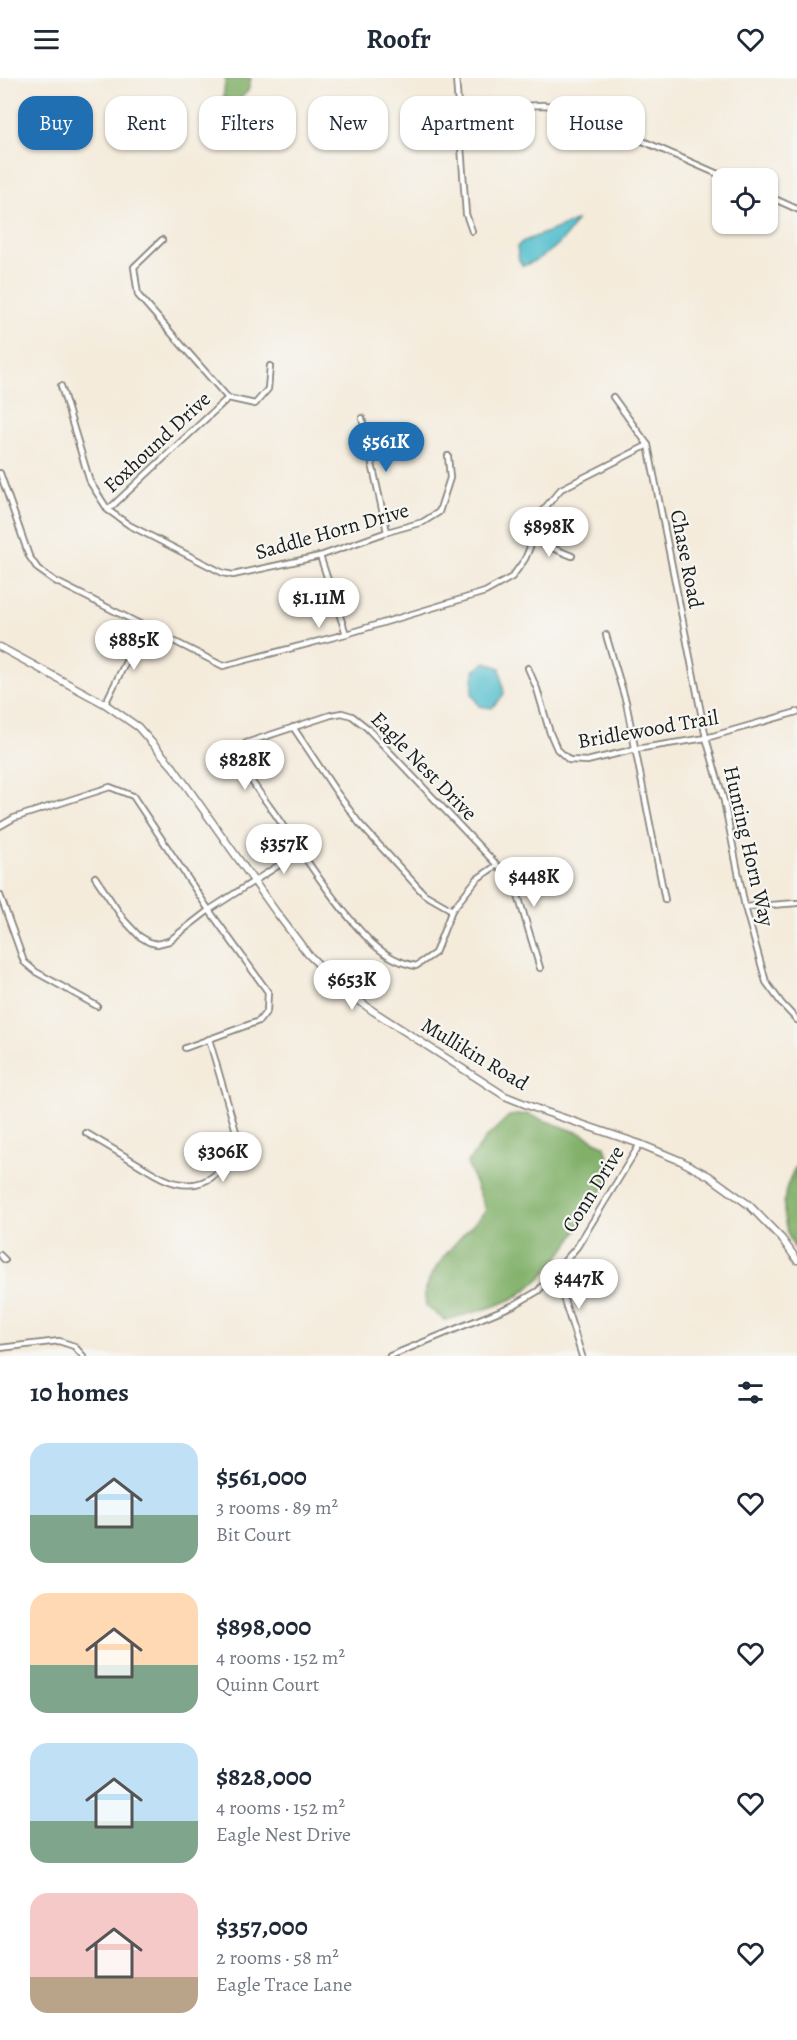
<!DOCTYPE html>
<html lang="en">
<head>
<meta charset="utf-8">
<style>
	:root { --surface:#fff; --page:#f2f2f3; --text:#1f2937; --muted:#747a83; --accent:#1f6fb2 }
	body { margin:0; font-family:Alegreya,serif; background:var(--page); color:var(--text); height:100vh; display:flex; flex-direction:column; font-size:22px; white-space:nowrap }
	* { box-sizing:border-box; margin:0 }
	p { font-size:20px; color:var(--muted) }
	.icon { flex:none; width:33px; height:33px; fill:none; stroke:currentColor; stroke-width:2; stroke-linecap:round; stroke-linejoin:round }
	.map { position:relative; height:1278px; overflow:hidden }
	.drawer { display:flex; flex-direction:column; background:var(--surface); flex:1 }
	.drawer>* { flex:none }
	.guide { position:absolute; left:18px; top:18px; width:762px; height:54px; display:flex; gap:12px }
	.tools { position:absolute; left:712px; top:90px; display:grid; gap:12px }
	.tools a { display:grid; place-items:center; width:66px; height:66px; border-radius:12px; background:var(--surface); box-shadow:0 2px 4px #0004; font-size:30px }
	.price { position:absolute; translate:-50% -51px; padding:0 14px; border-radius:21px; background:#fff; color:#222; font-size:20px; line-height:39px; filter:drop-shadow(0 2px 3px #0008) }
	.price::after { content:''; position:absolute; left:50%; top:36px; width:18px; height:14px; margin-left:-9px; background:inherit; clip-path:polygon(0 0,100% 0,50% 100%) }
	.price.selected { background:var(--accent); color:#fff }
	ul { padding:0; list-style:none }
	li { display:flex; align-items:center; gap:18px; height:150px; padding:0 30px }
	li span { display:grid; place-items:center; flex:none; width:168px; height:120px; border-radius:18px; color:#555 }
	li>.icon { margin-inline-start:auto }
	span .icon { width:72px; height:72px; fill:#fffc; stroke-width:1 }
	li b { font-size:26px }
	h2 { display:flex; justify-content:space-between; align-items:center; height:72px; padding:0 30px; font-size:26px }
	.chip { padding:0 21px; border-radius:18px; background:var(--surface); box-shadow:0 2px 4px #0004; font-size:21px; line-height:54px }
	.chip.selected { background:var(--accent); color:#fff }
	header { display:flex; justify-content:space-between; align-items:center; height:78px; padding:0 30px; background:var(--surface); font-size:27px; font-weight:700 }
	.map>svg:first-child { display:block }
	.forest { fill:#81b069; stroke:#4e6642; stroke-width:1.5 }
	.water { fill:#53bfcd; stroke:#386e74; stroke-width:1.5 }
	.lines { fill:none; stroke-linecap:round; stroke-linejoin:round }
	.minor-casing { stroke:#88847c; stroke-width:8 }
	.tertiary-casing { stroke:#88847c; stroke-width:9 }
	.minor { stroke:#fff; stroke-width:4.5 }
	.tertiary { stroke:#fff; stroke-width:6 }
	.labels { text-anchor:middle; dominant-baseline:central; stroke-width:4.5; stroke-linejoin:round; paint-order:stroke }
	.street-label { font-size:21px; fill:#1c1c1c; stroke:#f6f6f2 }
</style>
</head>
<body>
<header><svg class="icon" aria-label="menu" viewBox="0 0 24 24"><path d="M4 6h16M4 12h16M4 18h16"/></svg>Roofr<svg class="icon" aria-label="heart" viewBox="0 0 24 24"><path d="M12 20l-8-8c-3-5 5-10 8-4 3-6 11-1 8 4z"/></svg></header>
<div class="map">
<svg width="797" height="1278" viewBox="0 0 797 1278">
	<rect width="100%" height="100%" fill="#f6f6f2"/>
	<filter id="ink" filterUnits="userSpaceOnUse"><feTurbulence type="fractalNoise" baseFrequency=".0167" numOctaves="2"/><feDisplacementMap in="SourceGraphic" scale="12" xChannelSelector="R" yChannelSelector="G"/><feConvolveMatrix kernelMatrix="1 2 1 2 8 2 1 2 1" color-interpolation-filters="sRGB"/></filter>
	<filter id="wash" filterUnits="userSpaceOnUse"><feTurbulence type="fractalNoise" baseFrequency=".008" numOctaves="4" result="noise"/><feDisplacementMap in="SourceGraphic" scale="24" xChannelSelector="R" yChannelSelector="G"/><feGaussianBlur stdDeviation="1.35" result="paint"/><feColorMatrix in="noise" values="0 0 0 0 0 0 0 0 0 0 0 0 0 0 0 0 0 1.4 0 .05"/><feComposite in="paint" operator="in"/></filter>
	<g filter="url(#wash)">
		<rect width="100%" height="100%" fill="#f4ebdb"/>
		<g class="forest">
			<polygon points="226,0 251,0 248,13 235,25 223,19"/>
			<path d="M527,1036L585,1057L605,1068L613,1096C584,1137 563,1188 519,1217C503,1228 465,1237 444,1242L426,1228C425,1222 424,1217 426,1210C434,1183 467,1154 486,1132L467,1085L486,1060L509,1038Z"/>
			<path d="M797,1085V1173C785,1159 782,1135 785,1117C786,1106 793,1095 797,1085Z"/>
		</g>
		<g class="water">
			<path d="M576,143C566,163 545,180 523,188L519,182L517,169L522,164Z"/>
			<polygon points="486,584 500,590 504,616 492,630 479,628 472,616 474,593"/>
		</g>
	</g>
	<g filter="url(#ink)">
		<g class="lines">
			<g class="minor-casing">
				<g id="minor">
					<polyline points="456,0 466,136 472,153"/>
					<polyline points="432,33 542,27 555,28 604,46 727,100"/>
					<polyline points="768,118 797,131"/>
					<polyline points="162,162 134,189 138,217 228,320 255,326 268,311 270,288"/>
					<polyline points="61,308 90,404 108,432 129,447 223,495 233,497 320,478 387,454 423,444 439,434 450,400 448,378"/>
					<polyline points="613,319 648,367 706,660 724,723 745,829 766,904 782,926 797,942"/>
					<polyline points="362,340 387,454"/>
					<polyline points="0,395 29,478 38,491 55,503 223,588 346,556 485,514 512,499 525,481 533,462 543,432 561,411 648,367"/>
					<polyline points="108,432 228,320"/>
					<polyline points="533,462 572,478"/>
					<polyline points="320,478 346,556"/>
					<polyline points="606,557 626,624 665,822"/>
					<polyline points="528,590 537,611 550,655 557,671 569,682 587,683 636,671 706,660 797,634"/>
					<polyline points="105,626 143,549"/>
					<polyline points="293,649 335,712 359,745 424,816 452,832"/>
					<polyline points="0,748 14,740 110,709 133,718 209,832 268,914 267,933 259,943 185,970"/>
					<path d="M497,787L477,801L452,832L435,875L416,888C399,885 385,877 372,865C336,829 304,778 275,736C265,721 242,695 241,677C240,673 243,668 246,665L331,637L342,635L352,638L366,649L497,787L512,804L517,814L540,890"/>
					<polyline points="95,799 124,842 139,858 149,864 157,866 169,863 209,832 301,773"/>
					<polyline points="0,817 24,884 36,894 97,928"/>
					<polyline points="745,829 797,825"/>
					<path d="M86,1055C103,1065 121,1076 138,1086C150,1093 162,1102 176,1105C209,1113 232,1087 237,1057L209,961"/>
					<polyline points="0,1177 5,1182"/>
					<polyline points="555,1194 582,1278"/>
					<polyline points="0,1270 59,1263 74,1268 83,1278"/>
					<polyline points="390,1278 514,1227 538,1213 577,1169 640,1066"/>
				</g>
			</g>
			<g class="tertiary-casing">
				<polyline id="tertiary" points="0,569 105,626 138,649 173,689 276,834 308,876 342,910 373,933 505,1018 540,1032 640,1066 681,1083 709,1098 749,1127 782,1161 797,1182"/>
			</g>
			<use href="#minor" class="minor"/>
			<use href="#tertiary" class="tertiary"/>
		</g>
	</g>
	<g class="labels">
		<g class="street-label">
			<text transform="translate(157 364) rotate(-43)">Foxhound Drive</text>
			<text transform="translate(332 453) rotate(-16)">Saddle Horn Drive</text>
			<text transform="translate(687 481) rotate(79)">Chase Road</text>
			<text transform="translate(648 651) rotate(-10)">Bridlewood Trail</text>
			<text transform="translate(424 688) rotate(46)">Eagle Nest Drive</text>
			<text transform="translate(749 768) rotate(77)">Hunting Horn Way</text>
			<text transform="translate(475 976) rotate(31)">Mullikin Road</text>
			<text transform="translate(593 1111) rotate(-58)">Conn Drive</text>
		</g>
	</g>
</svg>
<div class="tools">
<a><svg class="icon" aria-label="locate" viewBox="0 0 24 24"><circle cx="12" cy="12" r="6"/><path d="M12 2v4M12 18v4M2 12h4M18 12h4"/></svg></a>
</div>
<b class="price selected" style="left:386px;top:395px">$561K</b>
<b class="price" style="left:549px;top:480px">$898K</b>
<b class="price" style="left:319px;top:551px">$1.11M</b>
<b class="price" style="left:134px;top:593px">$885K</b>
<b class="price" style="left:245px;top:713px">$828K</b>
<b class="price" style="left:284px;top:797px">$357K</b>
<b class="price" style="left:534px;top:830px">$448K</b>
<b class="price" style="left:352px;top:933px">$653K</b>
<b class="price" style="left:223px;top:1105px">$306K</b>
<b class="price" style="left:579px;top:1232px">$447K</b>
<div class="guide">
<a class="chip selected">Buy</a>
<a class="chip">Rent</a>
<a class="chip">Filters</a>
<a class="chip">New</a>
<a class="chip">Apartment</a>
<a class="chip">House</a>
</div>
</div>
<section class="drawer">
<h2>10 homes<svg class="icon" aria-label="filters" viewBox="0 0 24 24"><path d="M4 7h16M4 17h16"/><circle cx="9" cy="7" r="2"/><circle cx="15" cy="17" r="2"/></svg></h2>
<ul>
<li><span style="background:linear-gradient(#bfe0f5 60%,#7fa58c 0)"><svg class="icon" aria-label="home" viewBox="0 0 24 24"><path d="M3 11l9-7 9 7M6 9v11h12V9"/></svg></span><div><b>$561,000</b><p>3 rooms · 89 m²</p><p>Bit Court</p></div><svg class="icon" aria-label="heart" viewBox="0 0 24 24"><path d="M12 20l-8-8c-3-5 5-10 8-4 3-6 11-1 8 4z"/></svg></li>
<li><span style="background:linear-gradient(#ffd9b3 60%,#7fa58c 0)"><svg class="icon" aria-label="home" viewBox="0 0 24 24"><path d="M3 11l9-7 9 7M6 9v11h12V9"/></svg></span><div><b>$898,000</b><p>4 rooms · 152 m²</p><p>Quinn Court</p></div><svg class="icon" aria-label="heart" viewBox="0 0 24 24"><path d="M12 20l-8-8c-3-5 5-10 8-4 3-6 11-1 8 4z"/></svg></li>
<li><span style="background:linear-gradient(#bfe0f5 65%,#7fa58c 0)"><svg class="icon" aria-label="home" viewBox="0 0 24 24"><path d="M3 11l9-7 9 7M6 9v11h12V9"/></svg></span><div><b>$828,000</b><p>4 rooms · 152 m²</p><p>Eagle Nest Drive</p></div><svg class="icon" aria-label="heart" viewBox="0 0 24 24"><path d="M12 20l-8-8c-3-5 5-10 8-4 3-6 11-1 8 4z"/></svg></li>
<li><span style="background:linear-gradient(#f6c9c9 70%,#b9a48a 0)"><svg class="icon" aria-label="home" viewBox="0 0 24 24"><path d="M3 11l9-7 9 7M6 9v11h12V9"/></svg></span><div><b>$357,000</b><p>2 rooms · 58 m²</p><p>Eagle Trace Lane</p></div><svg class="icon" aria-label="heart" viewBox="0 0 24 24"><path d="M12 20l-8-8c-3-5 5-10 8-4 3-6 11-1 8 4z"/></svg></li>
</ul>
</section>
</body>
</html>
